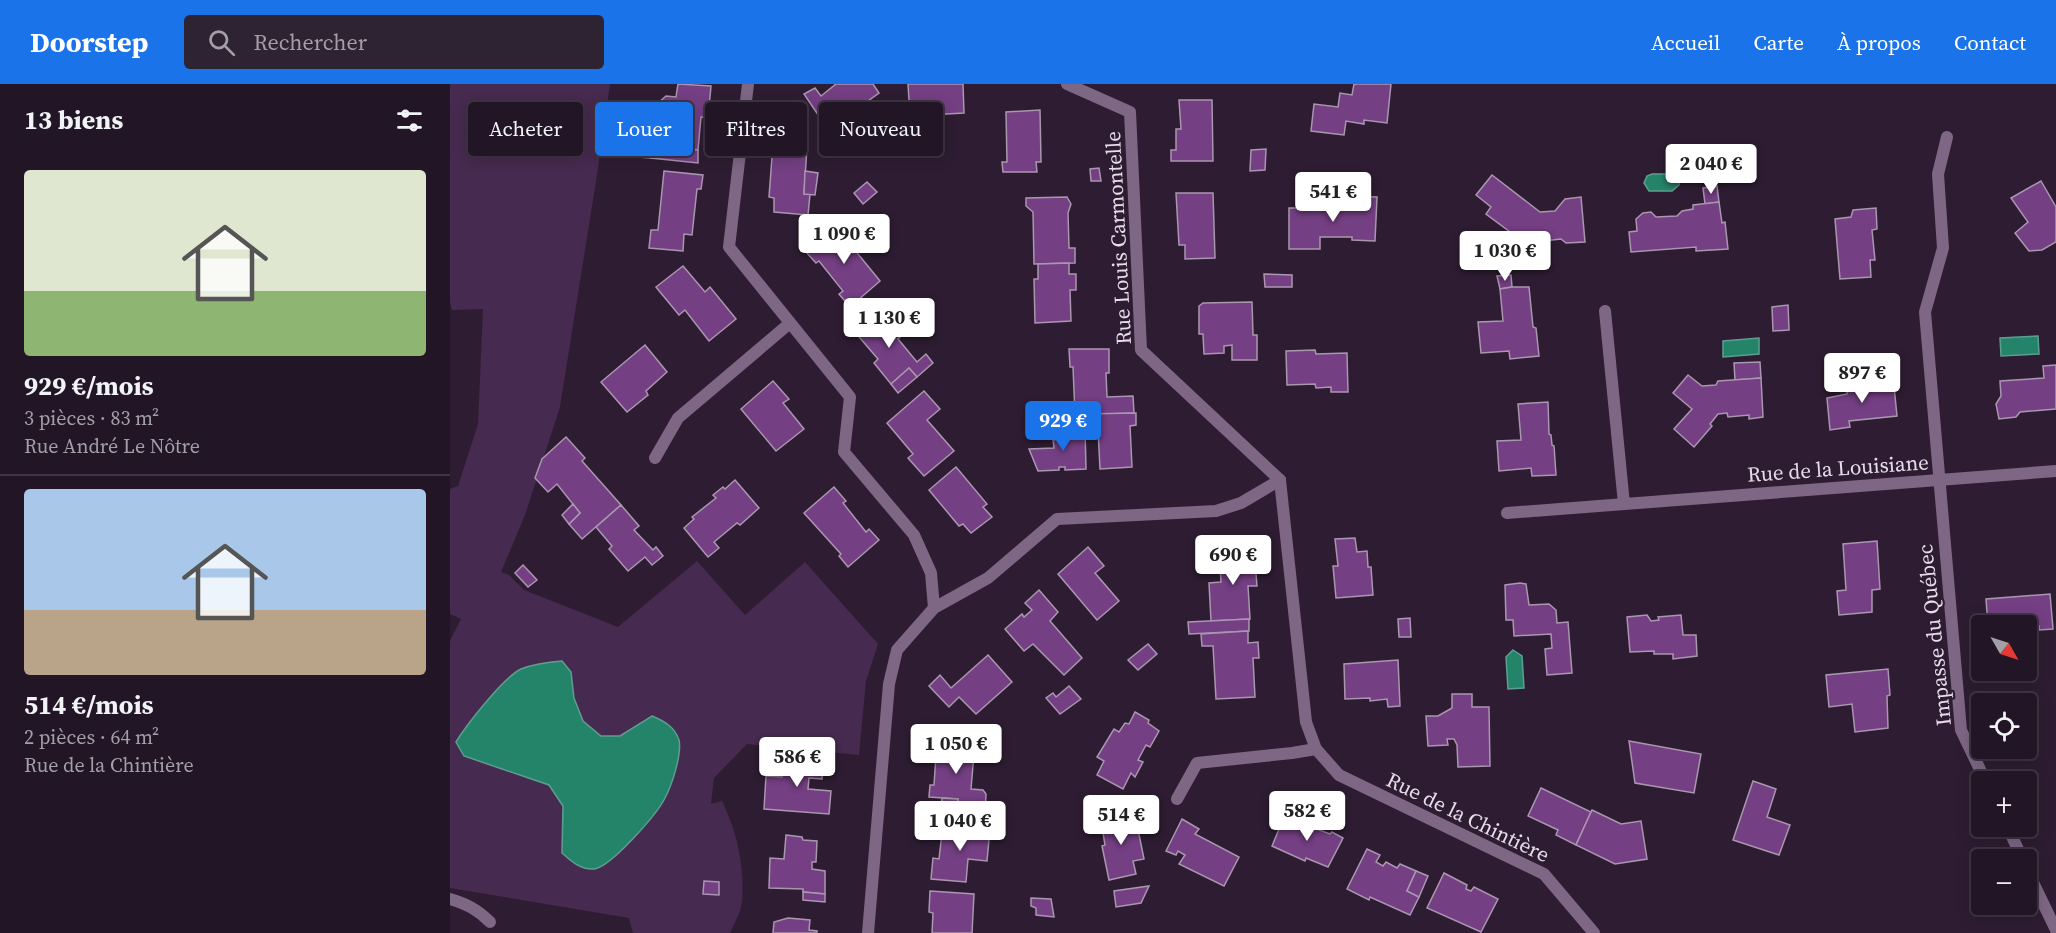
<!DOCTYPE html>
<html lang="fr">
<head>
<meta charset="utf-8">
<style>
	:root { --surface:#221626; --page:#2e2332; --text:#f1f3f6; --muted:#a29fa7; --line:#3f3543; --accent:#1a73e8 }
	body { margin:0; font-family:"Source Serif 4",serif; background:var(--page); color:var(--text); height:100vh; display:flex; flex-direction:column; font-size:22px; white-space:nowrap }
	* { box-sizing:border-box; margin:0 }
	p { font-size:20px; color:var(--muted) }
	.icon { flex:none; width:33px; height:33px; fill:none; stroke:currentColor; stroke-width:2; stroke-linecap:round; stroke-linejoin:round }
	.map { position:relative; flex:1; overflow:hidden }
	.drawer { display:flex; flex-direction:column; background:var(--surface); width:450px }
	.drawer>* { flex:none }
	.top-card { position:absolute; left:18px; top:18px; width:570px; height:54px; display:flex; gap:12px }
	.needle { width:39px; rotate:129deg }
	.buttons { position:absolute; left:1521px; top:531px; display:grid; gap:12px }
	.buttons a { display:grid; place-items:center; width:66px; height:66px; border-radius:6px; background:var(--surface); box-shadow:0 3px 15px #0003,0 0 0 2px var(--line); font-size:30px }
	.price { position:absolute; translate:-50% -51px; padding:0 14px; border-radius:6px; background:#fff; color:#222; font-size:20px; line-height:39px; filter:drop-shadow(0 2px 3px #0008) }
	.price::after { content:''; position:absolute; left:50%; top:36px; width:18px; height:14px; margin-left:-9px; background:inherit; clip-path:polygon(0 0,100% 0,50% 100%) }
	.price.active { background:var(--accent); color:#fff }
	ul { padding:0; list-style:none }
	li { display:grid; align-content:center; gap:12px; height:318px; padding:0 24px }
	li+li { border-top:2px solid var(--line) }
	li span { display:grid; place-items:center; height:186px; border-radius:6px; color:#555 }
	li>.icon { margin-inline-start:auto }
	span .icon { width:108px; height:108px; fill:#fffc; stroke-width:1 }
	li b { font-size:26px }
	h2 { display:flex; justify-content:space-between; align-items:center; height:72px; padding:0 24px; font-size:26px }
	.pill { padding:0 21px; border-radius:6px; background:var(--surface); box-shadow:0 3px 15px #0003,0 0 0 2px var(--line); font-size:21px; line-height:54px }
	.pill.active { background:var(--accent); color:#fff }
	header { display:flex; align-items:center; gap:36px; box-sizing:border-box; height:84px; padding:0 30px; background:var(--accent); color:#fff }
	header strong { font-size:28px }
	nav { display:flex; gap:33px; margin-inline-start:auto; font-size:21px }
	.search { width:420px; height:54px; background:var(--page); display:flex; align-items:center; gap:15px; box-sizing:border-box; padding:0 21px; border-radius:6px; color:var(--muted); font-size:22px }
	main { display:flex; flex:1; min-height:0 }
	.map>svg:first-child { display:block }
	.green { fill:#472a4f }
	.water { fill:#24846a; stroke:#5e9e90; stroke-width:1.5 }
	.building { fill:#743f83; stroke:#aa96b0; stroke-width:1.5 }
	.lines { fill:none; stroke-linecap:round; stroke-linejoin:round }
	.lane { stroke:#7e6785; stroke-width:12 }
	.street { stroke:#7e6785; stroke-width:12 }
	.labels { text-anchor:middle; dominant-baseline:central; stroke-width:4.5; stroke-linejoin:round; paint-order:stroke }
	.street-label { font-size:21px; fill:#e7dcea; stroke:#2e1d32 }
</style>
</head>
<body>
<header>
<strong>Doorstep</strong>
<div class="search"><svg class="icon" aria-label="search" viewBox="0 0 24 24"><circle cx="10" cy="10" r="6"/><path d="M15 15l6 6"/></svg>Rechercher</div>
<nav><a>Accueil</a><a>Carte</a><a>À propos</a><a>Contact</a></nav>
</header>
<main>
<section class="drawer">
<h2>13 biens<svg class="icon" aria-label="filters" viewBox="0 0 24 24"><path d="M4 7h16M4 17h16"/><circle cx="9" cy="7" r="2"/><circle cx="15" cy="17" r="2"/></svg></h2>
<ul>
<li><span style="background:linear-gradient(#dfe7d0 65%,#8fb573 0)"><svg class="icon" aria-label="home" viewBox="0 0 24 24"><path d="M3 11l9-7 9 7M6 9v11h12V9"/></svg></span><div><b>929 €/mois</b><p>3 pièces · 83 m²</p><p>Rue André Le Nôtre</p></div></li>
<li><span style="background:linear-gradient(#a9c7e8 65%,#b9a48a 0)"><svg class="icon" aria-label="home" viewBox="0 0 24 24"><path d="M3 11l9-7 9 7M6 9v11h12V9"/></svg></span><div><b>514 €/mois</b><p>2 pièces · 64 m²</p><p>Rue de la Chintière</p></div></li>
</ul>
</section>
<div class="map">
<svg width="1606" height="849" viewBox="0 0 1606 849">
	<rect width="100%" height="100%" fill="#2e1d32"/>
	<path class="green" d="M0,0H160L146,97L110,323L75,431L51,488L59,491L74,506L168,543L247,477L295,531L355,478L428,560L416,597L409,671L297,660L264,694L261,720L272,717C287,747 295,784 292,818C291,828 284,840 280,849H183L179,834L0,804V557L11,535L0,530V405L8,402L28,340L33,225L2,226L0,218Z"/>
	<g class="water">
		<polygon points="1202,90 1225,90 1229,94 1229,101 1222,107 1199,107 1194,99 1197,92"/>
		<polygon points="1588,252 1589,270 1551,272 1550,254"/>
		<polygon points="1309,254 1309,270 1273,273 1273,257"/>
		<polygon points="1063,566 1072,572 1074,604 1058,605 1056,573"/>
		<path d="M112,577L121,588L124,614L133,637L151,652H170L202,632C214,637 225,643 229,656C232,670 222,701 215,714C207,730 161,783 144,785C130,786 121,777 112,769L113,722L99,701L14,672L6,658C17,640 54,593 71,585C84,580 99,578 112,577Z"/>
	</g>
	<g class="building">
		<polygon points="228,0 261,2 258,34 251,33 248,66 202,61 201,74 175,72 176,59 199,61 200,49 205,50 207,20 216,12 226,13"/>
		<polygon points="386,0 423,0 429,9 390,37 391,39 379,47 354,10 365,4 371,12"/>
		<polygon points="458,0 513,0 514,29 460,32"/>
		<polygon points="904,0 941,0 937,39 914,36 914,40 896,37 894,51 861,47 864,20 888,23 890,9 902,11"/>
		<polygon points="729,16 762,16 763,77 721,77 721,66 726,66 726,45 731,45"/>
		<polygon points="590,26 591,78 586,78 587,88 553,88 552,78 557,78 556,28"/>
		<polygon points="323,60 357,63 354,110 360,110 358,131 324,128 324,114 319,113"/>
		<polygon points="202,61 248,66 248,79 201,74"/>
		<polygon points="816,65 815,86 800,87 801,66"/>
		<polygon points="649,84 651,97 641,97 640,85"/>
		<polygon points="214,87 253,91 251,105 247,105 242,151 234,150 233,167 199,164 201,146 208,146"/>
		<polygon points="355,87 368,89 365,111 354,110"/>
		<polygon points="1042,91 1090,128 1105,127 1115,115 1131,113 1135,158 1116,159 1111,155 1075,159 1036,130 1041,123 1026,111"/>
		<polygon points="1591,97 1606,123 1606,158 1592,166 1579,167 1565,149 1578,138 1561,114"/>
		<polygon points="417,98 427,108 413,120 404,109"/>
		<polygon points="1267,102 1269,118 1255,120 1253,104"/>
		<polygon points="726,109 763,109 765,174 735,175 735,161 729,161"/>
		<polygon points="905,112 927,113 925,157 902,156 902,153 870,153 870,165 839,165 839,124 889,124 889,115 905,115"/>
		<polygon points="617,113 621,120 618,129 619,164 625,164 625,179 584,180 583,128 576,122 576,114"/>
		<polygon points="1269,118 1272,139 1275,138 1278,165 1246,167 1246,163 1181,168 1179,148 1187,147 1186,135 1193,129 1201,128 1206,133 1227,132 1232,127 1243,125 1243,121"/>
		<polygon points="1426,124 1427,145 1422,146 1425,176 1420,176 1421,193 1390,195 1385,135 1401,133 1403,126"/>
		<polygon points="389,140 398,152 395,154 430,197 400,223 389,210 393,207 369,177 366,179 356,168"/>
		<polygon points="619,179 619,190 626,190 626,206 620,206 621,237 585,239 584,195 588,195 588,180"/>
		<polygon points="233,182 255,208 260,203 286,235 259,257 235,226 229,231 206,203"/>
		<polygon points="814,190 842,191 842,203 815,203"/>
		<polygon points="1061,191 1062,203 1050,205 1047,192"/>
		<polygon points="1062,203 1079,203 1083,243 1086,244 1089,272 1060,275 1059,267 1031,269 1028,238 1053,237 1050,205"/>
		<polygon points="802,218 803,251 807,251 807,276 782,276 782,261 774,262 774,269 754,270 753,250 749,250 749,222 753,219"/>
		<polygon points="1338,221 1339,246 1323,247 1322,223"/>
		<polygon points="428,226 451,252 448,255 467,278 476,270 483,279 467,293 459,284 441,300 424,279 428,275 404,247"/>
		<polygon points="195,261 217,288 196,307 198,311 177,328 151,298"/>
		<polygon points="619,265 659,265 659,289 656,289 657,313 683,312 684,329 625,331 623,283 620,283"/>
		<polygon points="865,266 866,270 897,269 898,308 881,308 881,303 866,304 865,300 837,301 836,267"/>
		<polygon points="1310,278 1311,294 1285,296 1284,279"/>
		<polygon points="1606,281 1606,325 1570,328 1566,333 1549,335 1546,320 1551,312 1550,297 1594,294 1593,282"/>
		<polygon points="459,284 467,293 448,309 441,300"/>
		<polygon points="1238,291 1252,302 1266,301 1268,297 1311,294 1313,333 1299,335 1299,331 1278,333 1277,329 1268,330 1260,340 1262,342 1244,363 1224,345 1242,325 1223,309"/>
		<polygon points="1432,294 1433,302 1444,302 1447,332 1399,337 1400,343 1380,346 1377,314 1397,310 1397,305 1407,304 1416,295"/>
		<polygon points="323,297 339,315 333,319 354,345 326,367 291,325"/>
		<polygon points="474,307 490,325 477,336 504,367 474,392 458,374 463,370 437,339"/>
		<polygon points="1098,318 1099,350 1101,351 1102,361 1104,362 1106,391 1082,392 1081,384 1049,387 1047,357 1071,356 1068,320"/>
		<polygon points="686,329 686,341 680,342 682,383 650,385 648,345 635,345 634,330"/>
		<polygon points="635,344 636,385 615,386 615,383 609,383 609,386 588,387 579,365 604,364 603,356 611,355 610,345"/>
		<polygon points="116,353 135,374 132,377 171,421 132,455 119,440 130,429 107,400 98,408 85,394 92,375"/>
		<polygon points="506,383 537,420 533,423 542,433 521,449 513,440 509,442 479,406"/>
		<polygon points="285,396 309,424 290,441 287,439 264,458 269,464 258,473 234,444 244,435 242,433 266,414 263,411 273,403 275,405"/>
		<polygon points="384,403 396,417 393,419 416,448 419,445 429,456 398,483 389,472 391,470 354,429"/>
		<polygon points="123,420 130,429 119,440 112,431"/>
		<polygon points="171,421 189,442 184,446 203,466 206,463 213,472 202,481 195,473 178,487 159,465 162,462 146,443"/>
		<polygon points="905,454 907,468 917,467 918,483 921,483 923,511 886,514 883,482 888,482 885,455"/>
		<polygon points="1427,457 1430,505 1422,506 1422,528 1389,531 1387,507 1396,506 1393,460"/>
		<polygon points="638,463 654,482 645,489 669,517 647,536 608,490"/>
		<polygon points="804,465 807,502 798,502 800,535 761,537 759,499 771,498 769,468"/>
		<polygon points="73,481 87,496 78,503 65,489"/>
		<polygon points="1070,499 1076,500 1079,521 1099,520 1106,526 1107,539 1118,538 1122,589 1097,591 1095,565 1102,564 1101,550 1064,552 1063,536 1056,536 1055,501"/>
		<polygon points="589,506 608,528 600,537 632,574 614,591 583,560 574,567 555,545 572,530 574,533 582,526 575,519"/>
		<polygon points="1600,510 1603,545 1589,546 1589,542 1538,542 1536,515"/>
		<polygon points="1197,531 1201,537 1209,536 1208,533 1231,531 1233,551 1246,551 1247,572 1223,575 1223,570 1204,570 1204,567 1180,568 1177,533"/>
		<polygon points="960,534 961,553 949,553 948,535"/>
		<polygon points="799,535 799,547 739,550 738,538"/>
		<polygon points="798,547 798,559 808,558 809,574 803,574 805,613 766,615 763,562 752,562 751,550"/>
		<polygon points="698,560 707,570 688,586 678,576"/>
		<polygon points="538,571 562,598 526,630 509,613 499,623 479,602 490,591 501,604"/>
		<polygon points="948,576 950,622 938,623 937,615 920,617 920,614 895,615 894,580"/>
		<polygon points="1438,585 1440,611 1437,612 1438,644 1405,648 1402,620 1379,623 1376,591"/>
		<polygon points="619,602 631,615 610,630 596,614 603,609 606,613"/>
		<polygon points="1002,610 1022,610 1022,623 1039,623 1040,682 1008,683 1007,661 1004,655 997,655 998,661 978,662 976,632 988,632 1002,624"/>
		<polygon points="685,628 699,636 698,639 709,647 700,663 696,661 688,676 693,678 685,693 681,689 673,705 647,691 654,677 647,673 664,645 669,648 675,639 679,640"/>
		<polygon points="482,653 525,658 521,705 533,706 536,710 535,731 507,727 508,715 479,713 480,701 484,701 486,671 481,670"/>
		<polygon points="1179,657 1251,670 1244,709 1185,699"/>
		<polygon points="334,672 360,674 360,677 373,678 372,695 359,694 358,705 381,707 379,730 314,725 316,692 332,693"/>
		<polygon points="1303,697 1326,705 1317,733 1340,741 1329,771 1283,756"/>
		<polygon points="1091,704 1141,728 1126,761 1106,751 1108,746 1078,732"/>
		<polygon points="492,714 508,715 507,727 491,726"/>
		<polygon points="1142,726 1171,740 1191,737 1197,775 1165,780 1126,761"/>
		<polygon points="685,731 694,775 683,777 686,790 659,796 652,762 655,761 653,749 648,749 646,738"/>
		<polygon points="834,733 880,750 882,748 893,754 878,783 856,774 855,777 822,762"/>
		<polygon points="732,735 749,745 745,750 789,773 774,802 729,780 735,771 728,767 726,771 716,767"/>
		<polygon points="493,740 540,745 537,777 518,775 516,798 481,795 483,774 489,775"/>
		<polygon points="336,751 352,753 353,756 367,757 366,778 362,778 362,785 375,787 375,810 353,808 353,805 319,804 320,774 334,775"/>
		<polygon points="917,765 930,771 926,778 933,782 936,778 947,784 950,780 966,787 957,807 969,813 960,831 920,813 919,816 897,805"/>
		<polygon points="966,787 978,792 969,813 957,807"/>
		<polygon points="994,789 1017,801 1016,805 1021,807 1024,803 1048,815 1031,848 977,824"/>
		<polygon points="254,797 269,798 269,811 253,810"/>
		<polygon points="699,802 691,819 666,823 664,807"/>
		<polygon points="480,807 524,810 522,849 482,849 483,829 479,828"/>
		<polygon points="353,808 375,810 375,818 353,816"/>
		<polygon points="581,814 601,815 604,833 586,831 586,824 581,822"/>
		<polygon points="338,834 360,836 359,846 367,847 367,849 323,849 324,838"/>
	</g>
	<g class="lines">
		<path class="lane" d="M0,815C17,820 28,826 40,838"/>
		<g class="street">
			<polyline points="298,0 279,163 400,313 394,368 464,451 481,489 484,524"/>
			<polyline points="617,0 680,28 691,266 830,396"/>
			<polyline points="1497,53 1488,90 1493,164 1475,228 1511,646 1536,698"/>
			<polyline points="1155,227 1174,420"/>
			<polyline points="205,374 228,334 340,239"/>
			<polyline points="830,396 856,638 866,665 889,691 1094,790 1144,849"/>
			<polyline points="1057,429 1606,387"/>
			<polyline points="727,715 747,679 842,669 866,665"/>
			<polyline points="1557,742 1573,776"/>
			<polyline points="1576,784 1606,846"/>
			<polyline points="418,849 439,600 447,566 484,524 538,494 607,435 766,427 791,419 830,396"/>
		</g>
	</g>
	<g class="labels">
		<g class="street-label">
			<text transform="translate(668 154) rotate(-93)">Rue Louis Carmontelle</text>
			<text transform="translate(1388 384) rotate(-4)">Rue de la Louisiane</text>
			<text transform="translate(1484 551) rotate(-96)">Impasse du Québec</text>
			<text transform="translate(1018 733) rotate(26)">Rue de la Chintière</text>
		</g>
	</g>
</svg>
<div class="buttons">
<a><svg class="needle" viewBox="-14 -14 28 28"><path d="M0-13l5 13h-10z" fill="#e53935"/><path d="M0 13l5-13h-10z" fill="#a29fa7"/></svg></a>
<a><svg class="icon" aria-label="locate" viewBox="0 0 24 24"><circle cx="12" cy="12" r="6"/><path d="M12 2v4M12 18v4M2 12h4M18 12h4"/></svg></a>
<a>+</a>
<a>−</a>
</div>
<b class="price" style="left:1261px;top:111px">2 040 €</b>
<b class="price" style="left:883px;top:139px">541 €</b>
<b class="price" style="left:394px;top:181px">1 090 €</b>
<b class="price" style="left:1055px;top:198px">1 030 €</b>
<b class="price" style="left:439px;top:265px">1 130 €</b>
<b class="price" style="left:1412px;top:320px">897 €</b>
<b class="price active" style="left:613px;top:368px">929 €</b>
<b class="price" style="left:783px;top:502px">690 €</b>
<b class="price" style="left:506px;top:691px">1 050 €</b>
<b class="price" style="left:347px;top:704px">586 €</b>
<b class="price" style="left:857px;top:758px">582 €</b>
<b class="price" style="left:671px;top:762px">514 €</b>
<b class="price" style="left:510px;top:768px">1 040 €</b>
<div class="top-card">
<a class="pill">Acheter</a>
<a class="pill active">Louer</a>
<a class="pill">Filtres</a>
<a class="pill">Nouveau</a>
</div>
</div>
</main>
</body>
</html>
